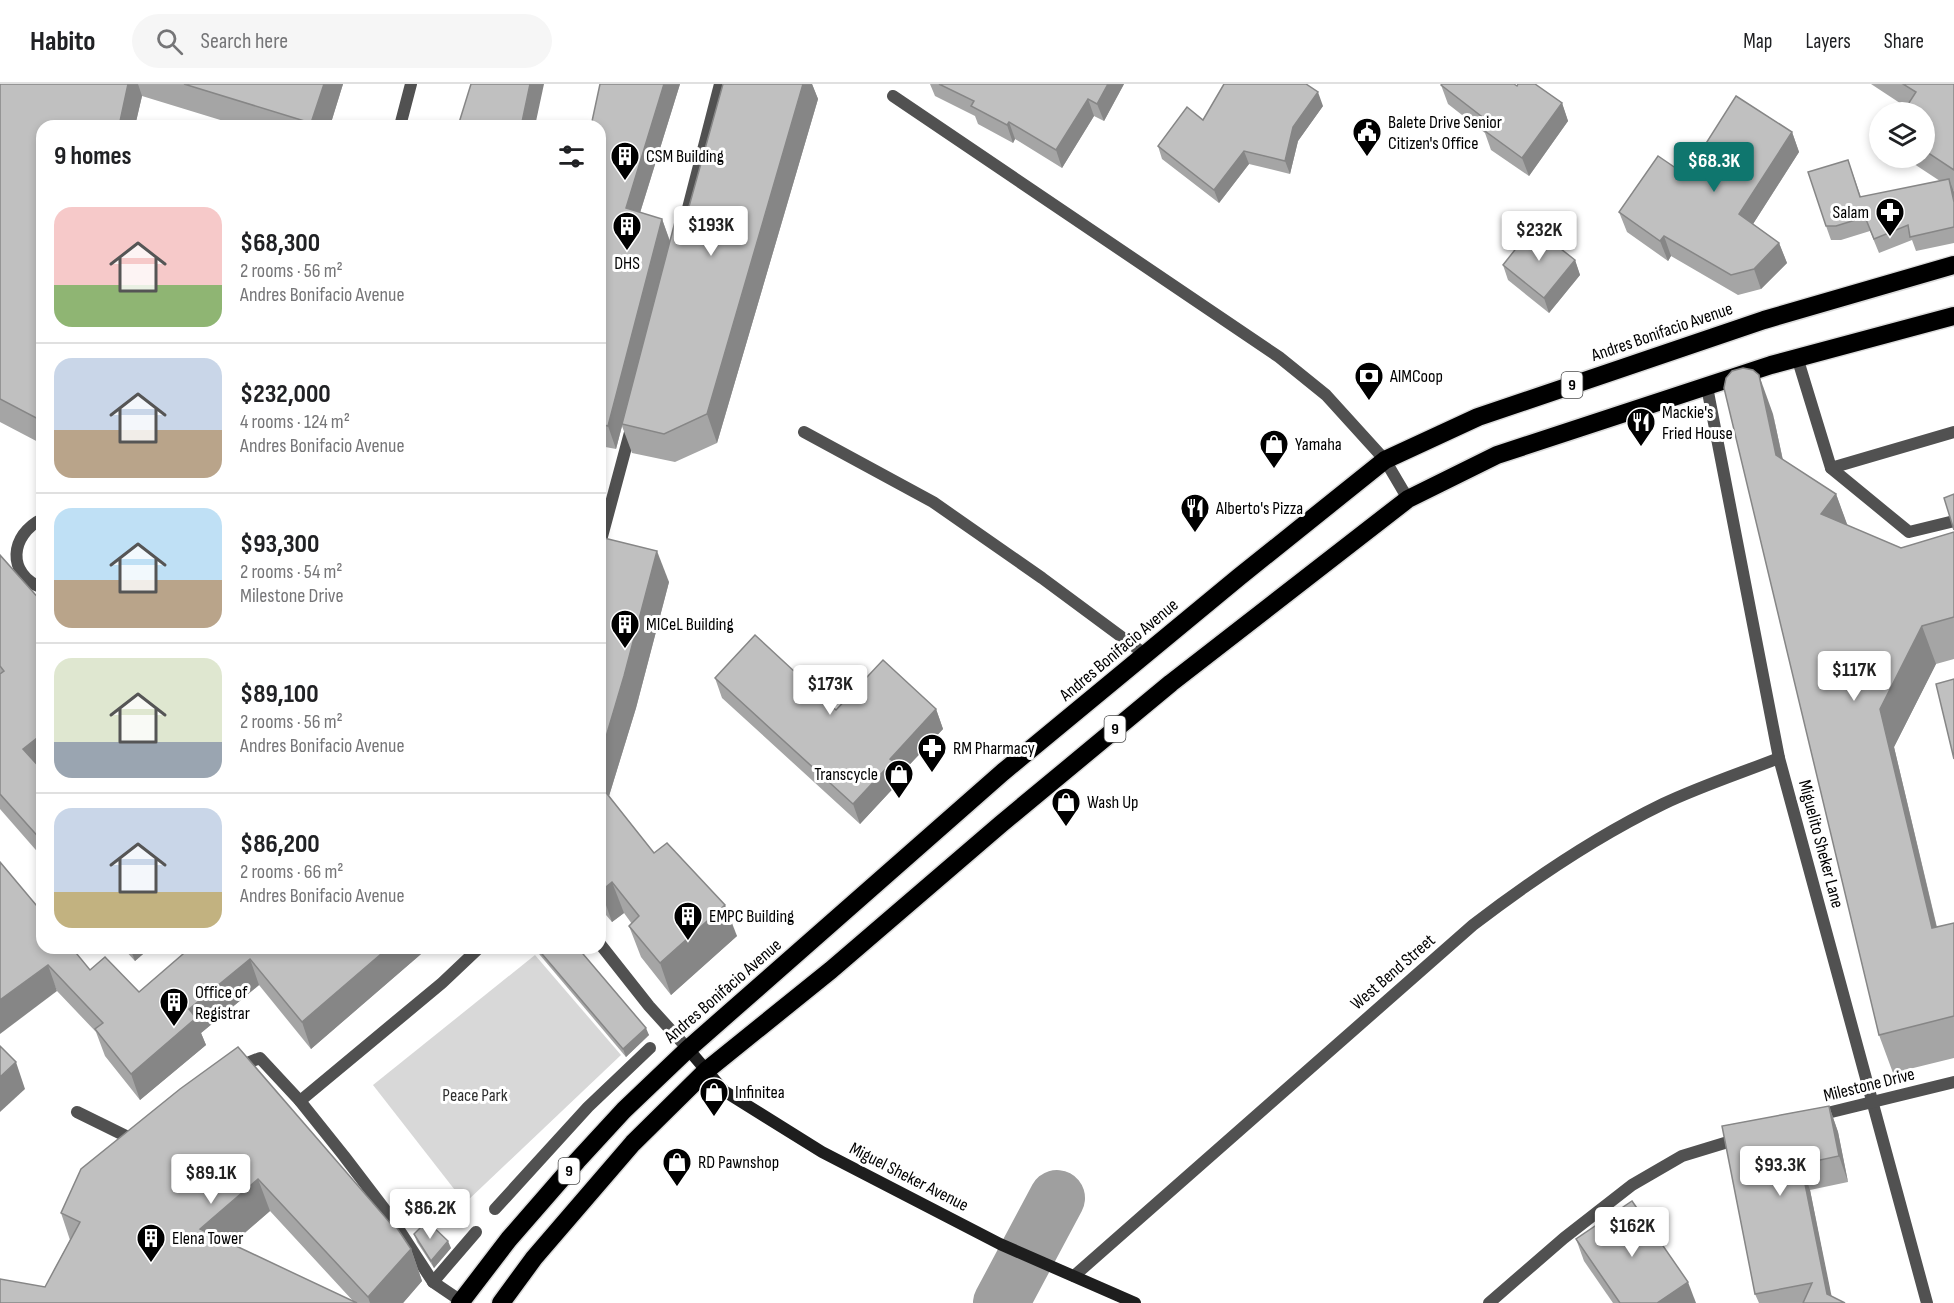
<!DOCTYPE html>
<html lang="en">
<head>
<meta charset="utf-8">
<style>
	:root { --surface:#fff; --page:#f6f6f6; --text:#202124; --muted:#757577; --line:#e0e0e0; --accent:#0f766e }
	body { margin:0; font-family:"Sofia Sans Condensed",sans-serif; background:var(--page); color:var(--text); height:100vh; display:flex; flex-direction:column; font-size:22px; white-space:nowrap }
	* { box-sizing:border-box; margin:0 }
	p { font-size:20px; color:var(--muted) }
	.icon { flex:none; width:33px; height:33px; fill:none; stroke:currentColor; stroke-width:2; stroke-linecap:round; stroke-linejoin:round }
	.map { position:relative; flex:1; overflow:hidden }
	.details { position:absolute; left:36px; top:36px; width:570px; height:834px; display:flex; flex-direction:column; background:var(--surface); border-radius:18px; box-shadow:0 3px 9px #0003 }
	.details>* { flex:none }
	.controls { position:absolute; left:1869px; top:18px; display:grid; gap:12px }
	.controls a { display:grid; place-items:center; width:66px; height:66px; border-radius:50%; background:var(--surface); box-shadow:0 3px 9px #0003; font-size:30px }
	.price { position:absolute; translate:-50% -51px; padding:0 14px; border-radius:6px; background:#fff; color:#222; font-size:20px; line-height:39px; filter:drop-shadow(0 2px 3px #0008) }
	.price::after { content:''; position:absolute; left:50%; top:36px; width:18px; height:14px; margin-left:-9px; background:inherit; clip-path:polygon(0 0,100% 0,50% 100%) }
	.price.selected { background:var(--accent); color:#fff }
	ul { padding:0; list-style:none }
	li { display:flex; align-items:center; gap:18px; height:150px; padding:0 18px }
	li+li { border-top:2px solid var(--line) }
	li span { display:grid; place-items:center; flex:none; width:168px; height:120px; border-radius:18px; color:#555 }
	li>.icon { margin-inline-start:auto }
	span .icon { width:72px; height:72px; fill:#fffc; stroke-width:1 }
	li b { font-size:26px }
	h2 { display:flex; justify-content:space-between; align-items:center; height:72px; padding:0 18px; font-size:26px }
	header { display:flex; align-items:center; gap:36px; box-sizing:border-box; height:84px; padding:0 30px; background:var(--surface); border-bottom:2px solid var(--line) }
	header strong { font-size:28px }
	nav { display:flex; gap:33px; margin-inline-start:auto; font-size:21px }
	.search { width:420px; height:54px; background:var(--page); display:flex; align-items:center; gap:15px; box-sizing:border-box; padding:0 21px; border-radius:33px; color:var(--muted); font-size:22px }
	.map>svg:first-child { display:block }
	.green { fill:#d8d8d8 }
	.lines { fill:none; stroke-linecap:round; stroke-linejoin:round }
	.river { stroke:#9f9f9f; stroke-width:56 }
	.highway-casing { stroke:#dbdbdb; stroke-width:21 }
	.lane { stroke:#515151; stroke-width:12 }
	.street { stroke:#515151; stroke-width:12 }
	.secondary { stroke:#1e1e1e; stroke-width:12 }
	.highway { stroke:#000; stroke-width:18 }
	.wall { fill:#a5a5a5; fill-rule:evenodd }
	.shaded-wall { fill:#868686 }
	.building { fill:#c0c0c0; stroke:#868686; stroke-width:1.5 }
	.labels { text-anchor:middle; dominant-baseline:central; stroke-width:6; stroke-linejoin:round; paint-order:stroke }
	.shield { fill:#fff; stroke:#4c4c4c; stroke-width:1.5 }
	.shield-label { font-size:16px; font-weight:bold; fill:#000 }
	.poi-label { font-size:18px; fill:#000; stroke:#fff; text-anchor:start }
	.street-label { font-size:18px; fill:#000; stroke:#fff }
	.park-label { font-size:18px; fill:#2f2f2f; stroke:#fff }
</style>
</head>
<body>
<header>
<strong>Habito</strong>
<div class="search"><svg class="icon" aria-label="search" viewBox="0 0 24 24"><circle cx="10" cy="10" r="6"/><path d="M15 15l6 6"/></svg>Search here</div>
<nav><a>Map</a><a>Layers</a><a>Share</a></nav>
</header>
<div class="map">
<svg width="1954" height="1219" viewBox="0 0 1954 1219">
	<rect width="100%" height="100%" fill="#fff"/>
	<polygon class="green" points="535,871 621,971 465,1119 373,1001"/>
	<g class="lines">
		<polyline class="river" points="1001,1219 1057,1114"/>
		<g class="highway-casing">
			<g id="highway">
				<polyline points="460,1219 509,1155 577,1077 624,1026 688,965 1003,688 1239,493 1385,376 1478,333 1764,236 1954,181"/>
				<polyline points="501,1219 534,1174 633,1059 707,986 831,886 1001,740 1171,599 1408,415 1497,371 1771,281 1954,232"/>
			</g>
		</g>
		<g class="lane">
			<polyline points="400,42 411,0"/>
			<polyline points="686,132 720,0"/>
			<polyline points="1797,273 1831,384"/>
			<polyline points="1954,348 1831,384 1909,448 1954,437"/>
			<path d="M42,435C10,451 6,490 42,504"/>
			<polyline points="600,460 632,341"/>
			<polyline points="600,860 649,922 688,965"/>
			<polyline points="237,983 260,974 300,1017 344,1072 392,1135 433,1198 461,1217"/>
			<polyline points="300,1017 442,899 479,864"/>
			<polyline points="77,1028 138,1058"/>
		</g>
		<g class="street">
			<polyline points="893,12 1279,273 1326,311 1385,376 1408,415"/>
			<polyline points="1707,303 1779,674 1927,1219"/>
			<polyline points="804,348 933,418 1042,494 1146,571"/>
			<polyline points="1815,1032 1954,998"/>
			<polyline points="495,1125 588,1023 650,964"/>
			<path d="M1074,1192L1473,841C1533,795 1595,753 1663,720C1701,702 1741,689 1779,674"/>
			<polyline points="433,1198 476,1148"/>
			<polyline points="1489,1219 1564,1154 1632,1101 1682,1072 1741,1054"/>
		</g>
		<polyline class="secondary" points="688,965 724,1007 822,1068 1000,1160 1135,1219"/>
		<use href="#highway" class="highway"/>
	</g>
	<g class="wall">
		<polygon points="0,0 343,0 330,42 240,42 142,12 135,42 42,42 42,360 0,338"/>
		<polygon points="600,0 680,0 640,129 662,135 670,157 685,137 723,0 812,0 818,15 717,359 675,378 632,369 622,342 616,365 600,362"/>
		<polygon points="930,0 1124,0 1104,37 1094,32 1062,84 1015,55 1013,59 978,40 975,32 935,12"/>
		<polygon points="1871,0 1954,0 1954,107 1953,106 1954,108 1954,159 1916,167 1912,156 1879,169 1870,147 1841,156 1831,156 1826,142 1848,76 1861,113 1940,97 1905,74 1924,74 1924,28 1906,23"/>
		<polygon points="1441,1 1517,2 1562,19 1568,37 1529,92 1491,66 1485,49 1448,20"/>
		<polygon points="1323,22 1298,57 1290,90 1249,80 1219,119 1162,75 1158,62 1203,36"/>
		<polygon points="1792,48 1799,68 1753,140 1779,159 1787,179 1761,205 1738,211 1671,172 1668,177 1627,148 1619,128 1686,91"/>
		<polygon points="1575,176 1580,191 1549,229 1508,196 1503,181"/>
		<polygon points="1773,330 1783,376 1836,410 1847,441 1901,464 1954,448 1954,575 1936,580 1894,663 1937,843 1954,839 1954,974 1893,989 1879,951"/>
		<polygon points="600,453 669,498 636,624 609,712 654,769 737,852 671,911 641,873 629,842 632,840 624,829 612,838 600,824"/>
		<polygon points="0,471 42,518 42,684 41,685 42,686 42,773 0,725"/>
		<polygon points="715,594 836,626 936,625 943,645 898,693 900,697 860,740 722,614"/>
		<polygon points="0,778 90,886 139,908 190,864 428,864 311,965 259,901 201,949 206,961 140,1016 105,972 96,948 57,907"/>
		<polygon points="123,864 150,864 135,877"/>
		<polygon points="534,864 578,864 649,951 626,973"/>
		<path d="M180,1005L411,1165L422,1197L403,1219H0L45,1203L70,1156L61,1129ZM270,1127L354,1218L232,1160Z"/>
		<polygon points="1829,1022 1838,1048 1848,1098 1810,1106 1831,1213 1845,1219 1759,1219 1755,1210 1722,1042"/>
		<polygon points="414,1150 451,1164 434,1184 417,1158"/>
		<polygon points="1576,1155 1696,1219 1613,1219 1584,1177"/>
	</g>
	<g class="shaded-wall">
		<polygon points="128,0 138,0 142,12 135,42 119,42"/>
		<polygon points="324,0 343,0 330,42 312,42 311,39"/>
		<polygon points="530,0 544,0 535,42 522,38"/>
		<polygon points="664,0 680,0 634,148 626,124"/>
		<polygon points="803,0 812,0 818,15 717,359 707,330"/>
		<polygon points="1108,0 1124,0 1104,37 1097,20"/>
		<polygon points="1318,8 1323,22 1298,57 1290,90 1285,77 1293,43"/>
		<polygon points="1088,15 1094,32 1062,84 1056,66"/>
		<polygon points="1562,19 1568,37 1529,92 1522,74"/>
		<polygon points="1009,38 1015,55 1013,59 1007,41"/>
		<polygon points="1792,48 1799,68 1746,151 1739,130"/>
		<polygon points="1244,67 1249,80 1219,119 1214,106"/>
		<polygon points="1949,95 1954,108 1954,118"/>
		<polygon points="662,135 670,158 616,365 608,342"/>
		<polygon points="1664,152 1671,172 1668,177 1660,157"/>
		<polygon points="1779,159 1787,179 1761,205 1754,185"/>
		<polygon points="1575,176 1580,191 1549,229 1544,214"/>
		<polygon points="1759,291 1773,330 1790,410 1776,371"/>
		<polygon points="1836,410 1850,448 1821,430"/>
		<polygon points="657,467 669,498 636,624 605,725 600,710 600,673"/>
		<polygon points="1922,542 1936,580 1894,663 1946,883 1932,844 1880,625"/>
		<polygon points="936,625 943,645 898,693 900,697 860,740 853,720 890,675"/>
		<polygon points="42,650 42,684 33,692 23,665"/>
		<polygon points="612,798 624,829 612,838 601,807"/>
		<polygon points="725,821 737,852 671,911 660,879"/>
		<polygon points="130,864 150,864 135,877"/>
		<polygon points="388,864 428,864 311,965 302,938"/>
		<polygon points="250,875 259,901 201,949 206,961 140,1016 131,990 189,925"/>
		<polygon points="48,881 57,907 0,950 0,916"/>
		<polygon points="646,944 649,951 626,973 623,965"/>
		<polygon points="16,978 25,1005 0,1028 0,993"/>
		<polygon points="1829,1022 1838,1048 1848,1098 1839,1072"/>
		<polygon points="1801,1080 1810,1106 1833,1219 1827,1210"/>
		<polygon points="258,1095 270,1127 212,1177 200,1145"/>
		<polygon points="448,1157 451,1164 434,1184 431,1177"/>
		<polygon points="411,1165 422,1197 403,1219 370,1219 368,1213"/>
		<polygon points="1688,1198 1696,1219 1657,1219"/>
	</g>
	<g class="building">
		<polygon points="0,0 128,0 119,42 42,42 42,337 0,315"/>
		<polygon points="184,0 324,0 311,39"/>
		<polygon points="471,0 530,0 522,38 538,42 458,42"/>
		<polygon points="600,0 664,0 626,124 662,135 608,342 600,340 600,42 591,42"/>
		<polygon points="723,0 803,0 707,330 664,350 622,340 676,134 685,137"/>
		<polygon points="939,0 1108,0 1097,20 1088,15 1056,66 1009,38 1007,41 971,22 974,17"/>
		<polygon points="1224,0 1306,0 1318,8 1293,43 1285,77 1244,67 1214,106 1158,62 1187,23 1203,36"/>
		<polygon points="1442,0 1514,0 1517,2 1518,0 1535,0 1562,19 1522,74 1485,47 1490,39 1441,1"/>
		<polygon points="1903,0 1954,0 1954,86 1924,66 1924,28 1903,28 1916,8"/>
		<polygon points="1736,12 1792,48 1739,130 1779,159 1754,185 1731,191 1664,152 1660,157 1619,128 1658,72 1686,91"/>
		<polygon points="1848,76 1860,113 1949,95 1954,118 1954,143 1910,153 1908,141 1874,155 1865,133 1836,142 1826,142 1808,88"/>
		<polygon points="1533,143 1575,176 1544,214 1503,181"/>
		<polygon points="1743,284 1753,286 1759,291 1776,371 1836,410 1821,430 1901,464 1954,448 1954,533 1922,542 1880,625 1932,844 1954,839 1954,932 1879,951 1724,304 1726,294 1732,287"/>
		<polygon points="1954,410 1954,446 1944,414"/>
		<polygon points="600,453 657,467 624,592 600,673"/>
		<polygon points="0,471 42,518 42,650 23,665 42,686 42,757 0,710 0,590 4,587 0,582"/>
		<polygon points="755,551 836,626 883,576 936,625 890,675 893,677 853,720 715,594"/>
		<polygon points="1954,595 1954,675 1936,600"/>
		<polygon points="600,701 654,769 667,759 725,821 660,879 629,842 639,832 612,798 601,807 600,806"/>
		<polygon points="0,778 42,828 42,864 72,864 90,886 105,873 139,908 190,864 388,864 302,938 250,875 189,925 196,934 131,990 95,945 103,939 48,881 0,916"/>
		<polygon points="537,864 578,864 646,944 623,965"/>
		<polygon points="0,962 16,978 0,993"/>
		<polygon points="238,963 391,1140 393,1138 411,1165 368,1213 258,1095 200,1145 357,1219 0,1219 0,1195 45,1203 80,1138 61,1129 81,1085 180,1005"/>
		<polygon points="1829,1022 1839,1072 1801,1080 1827,1210 1845,1219 1803,1219 1812,1199 1755,1210 1722,1042"/>
		<polygon points="1632,1117 1688,1198 1657,1219 1620,1219 1576,1155"/>
		<polygon points="427,1137 448,1157 431,1177 414,1150"/>
	</g>
	<defs>
		<g id="civic-pin" transform="scale(1.5)"><path d="M0 17L-7.5 6A9.5 9.5 0 1 1 7.5 6Z" fill="#000" stroke="#fff"/><path d="M-.6-6.5H3V-4.5H.6V-3L4-1V1h2V6H-6V1h2V-1L-.6-3ZM-1.2 2.5V6h2.4V2.5Z" fill="#fff"/></g>
		<g id="building-pin" transform="scale(1.5)"><path d="M0 17L-7.5 6A9.5 9.5 0 1 1 7.5 6Z" fill="#000" stroke="#fff"/><path d="M-4-6H4V6H1V3H-1V6H-4ZM-2.5-4.3h1.7v1.8h-1.7ZM.8-4.3h1.7v1.8H.8ZM-2.5-1h1.7V.8h-1.7ZM.8-1h1.7V.8H.8Z" fill="#fff"/></g>
		<g id="pharmacy-pin" transform="scale(1.5)"><path d="M0 17L-7.5 6A9.5 9.5 0 1 1 7.5 6Z" fill="#000" stroke="#fff"/><path d="M-2-6h4v4h4v4h-4v4h-4v-4h-4v-4h4Z" fill="#fff"/></g>
		<g id="bank-pin" transform="scale(1.5)"><path d="M0 17L-7.5 6A9.5 9.5 0 1 1 7.5 6Z" fill="#000" stroke="#fff"/><path d="M-6-4H6V4H-6ZM0-2.3a2.3 2.3 0 1 0 0 4.6a2.3 2.3 0 1 0 0-4.6Z" fill="#fff"/></g>
		<g id="restaurant-pin" transform="scale(1.5)"><path d="M0 17L-7.5 6A9.5 9.5 0 1 1 7.5 6Z" fill="#000" stroke="#fff"/><path d="M-5-6h1v4h1v-4h1v4h1v-4h1v5L-1.5 .5V6h-2V.5L-5-1ZM5-6V6H3V1.5H1.5Q1.5-4 5-6Z" fill="#fff"/></g>
		<g id="shop-pin" transform="scale(1.5)"><path d="M0 17L-7.5 6A9.5 9.5 0 1 1 7.5 6Z" fill="#000" stroke="#fff"/><path d="M-5-2.5h2.3a2.7 3.5 0 0 1 5.4 0H5L5.5 6h-11ZM-1.5-2.5h3a1.5 2.3 0 0 0-3 0Z" fill="#fff"/></g>
	</defs>
	<g fill-rule="evenodd">
		<use href="#civic-pin" x="1367" y="48"/>
		<use href="#building-pin" x="625" y="72"/>
		<use href="#pharmacy-pin" x="1890" y="128"/>
		<use href="#building-pin" x="627" y="142"/>
		<use href="#bank-pin" x="1369" y="292"/>
		<use href="#restaurant-pin" x="1641" y="338"/>
		<use href="#shop-pin" x="1274" y="360"/>
		<use href="#restaurant-pin" x="1195" y="424"/>
		<use href="#building-pin" x="625" y="540"/>
		<use href="#pharmacy-pin" x="932" y="664"/>
		<use href="#shop-pin" x="899" y="690"/>
		<use href="#shop-pin" x="1066" y="718"/>
		<use href="#building-pin" x="688" y="832"/>
		<use href="#building-pin" x="174" y="918"/>
		<use href="#shop-pin" x="714" y="1008"/>
		<use href="#shop-pin" x="677" y="1078"/>
		<use href="#building-pin" x="151" y="1154"/>
	</g>
	<g class="labels">
		<g class="shield">
			<rect x="1561.5" y="288" width="21" height="26" rx="4.5"/>
			<rect x="1104.5" y="632" width="21" height="26" rx="4.5"/>
			<rect x="558.5" y="1074" width="21" height="26" rx="4.5"/>
		</g>
		<g class="shield-label">
			<text x="1572" y="301">9</text>
			<text x="1115" y="645">9</text>
			<text x="569" y="1087">9</text>
		</g>
		<g class="poi-label">
			<text x="1388" y="38">Balete Drive Senior<tspan x="1388" dy="21">Citizen's Office</tspan></text>
			<text x="646" y="72">CSM Building</text>
			<text x="1869" y="128" text-anchor="end">Salam</text>
			<text x="627" y="179" text-anchor="middle">DHS</text>
			<text x="1390" y="292">AIMCoop</text>
			<text x="1662" y="328">Mackie's<tspan x="1662" dy="21">Fried House</tspan></text>
			<text x="1295" y="360">Yamaha</text>
			<text x="1216" y="424">Alberto's Pizza</text>
			<text x="646" y="540">MICeL Building</text>
			<text x="953" y="664">RM Pharmacy</text>
			<text x="878" y="690" text-anchor="end">Transcycle</text>
			<text x="1087" y="718">Wash Up</text>
			<text x="709" y="832">EMPC Building</text>
			<text x="195" y="908">Office of<tspan x="195" dy="21">Registrar</tspan></text>
			<text x="735" y="1008">Infinitea</text>
			<text x="698" y="1078">RD Pawnshop</text>
			<text x="172" y="1154">Elena Tower</text>
		</g>
		<g class="street-label">
			<text transform="translate(1662 248) rotate(-19)">Andres Bonifacio Avenue</text>
			<text transform="translate(1119 566) rotate(-40)">Andres Bonifacio Avenue</text>
			<text transform="translate(1821 760) rotate(75)">Miguelito Sheker Lane</text>
			<text transform="translate(1393 888) rotate(-41)">West Bend Street</text>
			<text transform="translate(723 907) rotate(-41)">Andres Bonifacio Avenue</text>
			<text transform="translate(1869 1001) rotate(-14)">Milestone Drive</text>
			<text transform="translate(909 1093) rotate(27)">Miguel Sheker Avenue</text>
		</g>
		<g class="park-label">
			<text x="475" y="1011">Peace Park</text>
		</g>
	</g>
</svg>
<div class="controls">
<a><svg class="icon" aria-label="layers" viewBox="0 0 24 24"><path d="M12 4l9 5-9 5-9-5zM3 14l9 5 9-5"/></svg></a>
</div>
<b class="price selected" style="left:1714px;top:109px">$68.3K</b>
<b class="price" style="left:711px;top:173px">$193K</b>
<b class="price" style="left:1539px;top:178px">$232K</b>
<b class="price" style="left:1854px;top:618px">$117K</b>
<b class="price" style="left:830px;top:632px">$173K</b>
<b class="price" style="left:1780px;top:1113px">$93.3K</b>
<b class="price" style="left:211px;top:1121px">$89.1K</b>
<b class="price" style="left:430px;top:1156px">$86.2K</b>
<b class="price" style="left:1632px;top:1174px">$162K</b>
<section class="details">
<h2>9 homes<svg class="icon" aria-label="filters" viewBox="0 0 24 24"><path d="M4 7h16M4 17h16"/><circle cx="9" cy="7" r="2"/><circle cx="15" cy="17" r="2"/></svg></h2>
<ul>
<li><span style="background:linear-gradient(#f6c9c9 65%,#8fb573 0)"><svg class="icon" aria-label="home" viewBox="0 0 24 24"><path d="M3 11l9-7 9 7M6 9v11h12V9"/></svg></span><div><b>$68,300</b><p>2 rooms · 56 m²</p><p>Andres Bonifacio Avenue</p></div></li>
<li><span style="background:linear-gradient(#c9d6e8 60%,#b9a48a 0)"><svg class="icon" aria-label="home" viewBox="0 0 24 24"><path d="M3 11l9-7 9 7M6 9v11h12V9"/></svg></span><div><b>$232,000</b><p>4 rooms · 124 m²</p><p>Andres Bonifacio Avenue</p></div></li>
<li><span style="background:linear-gradient(#bfe0f5 60%,#b9a48a 0)"><svg class="icon" aria-label="home" viewBox="0 0 24 24"><path d="M3 11l9-7 9 7M6 9v11h12V9"/></svg></span><div><b>$93,300</b><p>2 rooms · 54 m²</p><p>Milestone Drive</p></div></li>
<li><span style="background:linear-gradient(#dfe7d0 70%,#9aa5b1 0)"><svg class="icon" aria-label="home" viewBox="0 0 24 24"><path d="M3 11l9-7 9 7M6 9v11h12V9"/></svg></span><div><b>$89,100</b><p>2 rooms · 56 m²</p><p>Andres Bonifacio Avenue</p></div></li>
<li><span style="background:linear-gradient(#c9d6e8 70%,#c2b280 0)"><svg class="icon" aria-label="home" viewBox="0 0 24 24"><path d="M3 11l9-7 9 7M6 9v11h12V9"/></svg></span><div><b>$86,200</b><p>2 rooms · 66 m²</p><p>Andres Bonifacio Avenue</p></div></li>
</ul>
</section>
</div>
</body>
</html>
